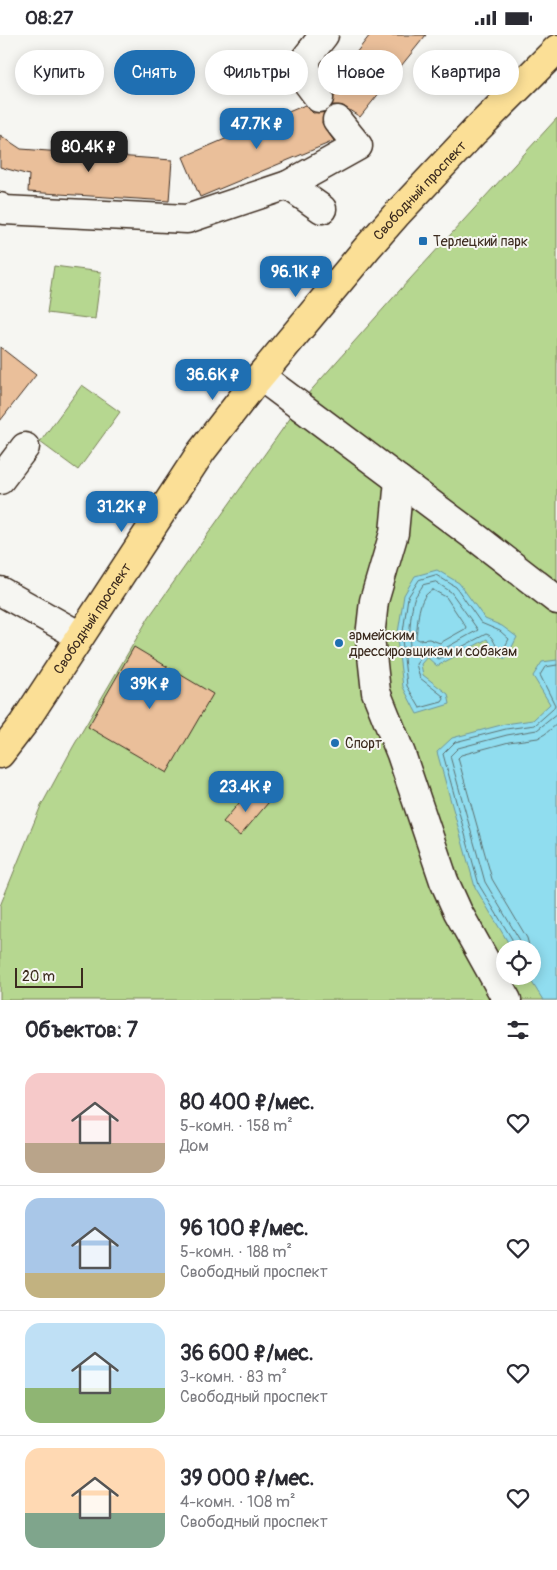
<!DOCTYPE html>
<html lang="ru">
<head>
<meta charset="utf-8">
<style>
	:root { --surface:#fff; --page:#f7f7f7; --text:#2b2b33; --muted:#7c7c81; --line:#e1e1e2; --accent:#1f6fb2 }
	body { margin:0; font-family:Pangolin,sans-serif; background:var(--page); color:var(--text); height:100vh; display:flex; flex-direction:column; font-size:19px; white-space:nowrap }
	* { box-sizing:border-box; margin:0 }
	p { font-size:16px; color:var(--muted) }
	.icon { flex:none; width:28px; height:28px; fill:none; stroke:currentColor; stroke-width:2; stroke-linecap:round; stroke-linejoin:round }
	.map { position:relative; height:965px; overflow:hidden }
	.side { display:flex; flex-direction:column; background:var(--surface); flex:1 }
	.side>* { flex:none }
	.hud { position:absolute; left:15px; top:15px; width:528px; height:45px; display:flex; gap:10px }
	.tools { position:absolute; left:496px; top:905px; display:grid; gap:10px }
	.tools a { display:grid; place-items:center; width:45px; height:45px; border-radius:50%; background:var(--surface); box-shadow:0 2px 12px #0003; font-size:25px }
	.scale { position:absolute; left:15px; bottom:12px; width:68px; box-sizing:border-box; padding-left:5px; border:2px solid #3b2a1e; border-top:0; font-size:14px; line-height:18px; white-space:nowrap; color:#3b2a1e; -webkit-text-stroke:4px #f6f6f2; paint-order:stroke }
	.price { position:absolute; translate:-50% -42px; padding:0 11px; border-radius:10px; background:var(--accent); color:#fff; font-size:16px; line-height:32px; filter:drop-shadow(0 1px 2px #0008) }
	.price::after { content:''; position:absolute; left:50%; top:30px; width:15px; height:11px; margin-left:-8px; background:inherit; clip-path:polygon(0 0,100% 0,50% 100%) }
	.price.current { background:#222; color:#fff }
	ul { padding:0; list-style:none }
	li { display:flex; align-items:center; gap:15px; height:125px; padding:0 25px }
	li+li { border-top:1px solid var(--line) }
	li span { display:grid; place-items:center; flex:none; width:140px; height:100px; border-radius:15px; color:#555 }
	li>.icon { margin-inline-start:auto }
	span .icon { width:60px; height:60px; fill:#fffc; stroke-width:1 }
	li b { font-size:21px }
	h2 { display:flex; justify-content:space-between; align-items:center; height:60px; padding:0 25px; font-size:21px }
	.chip { padding:0 18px; border-radius:22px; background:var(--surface); box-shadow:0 2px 12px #0003; font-size:18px; line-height:45px }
	.chip.current { background:var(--accent); color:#fff }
	.status { display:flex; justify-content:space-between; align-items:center; height:35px; padding:0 25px; background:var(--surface); direction:ltr }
	.status svg { height:14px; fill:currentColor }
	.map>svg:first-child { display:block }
	.green { fill:#b6d790; stroke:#788057; fill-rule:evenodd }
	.water { fill:#90ddef; stroke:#6e959b }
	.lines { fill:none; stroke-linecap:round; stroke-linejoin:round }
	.shore { stroke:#5d7272; stroke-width:1 }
	.building { fill:#eabf9a; stroke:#3b2a1e }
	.minor-casing { stroke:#3b2a1e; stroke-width:31 }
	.major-casing { stroke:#3b2a1e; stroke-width:31 }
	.minor { stroke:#f6f6f2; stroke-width:28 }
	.major { stroke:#fbdf96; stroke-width:28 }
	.poi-dot { fill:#1f6fb2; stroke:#f6f6f2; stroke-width:2 }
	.labels { text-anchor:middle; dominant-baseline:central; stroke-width:4; stroke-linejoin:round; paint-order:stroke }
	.street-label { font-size:14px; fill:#3b2a1e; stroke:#f6f6f2 }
	.poi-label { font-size:14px; fill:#3b2a1e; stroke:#f6f6f2; text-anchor:start }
</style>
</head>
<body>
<div class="status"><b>08:27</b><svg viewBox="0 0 49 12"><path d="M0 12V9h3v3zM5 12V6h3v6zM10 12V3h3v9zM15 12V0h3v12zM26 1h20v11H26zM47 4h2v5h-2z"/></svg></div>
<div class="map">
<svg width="557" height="965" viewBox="0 0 557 965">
	<rect width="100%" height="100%" fill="#f6f6f2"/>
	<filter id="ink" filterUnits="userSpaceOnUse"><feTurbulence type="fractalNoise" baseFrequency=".02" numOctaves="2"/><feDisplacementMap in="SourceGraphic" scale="10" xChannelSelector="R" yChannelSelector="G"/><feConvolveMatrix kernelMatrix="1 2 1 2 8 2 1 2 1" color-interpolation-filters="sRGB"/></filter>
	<g filter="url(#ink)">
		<g class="green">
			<path d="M557,83V965H0V871L40,773L73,712L149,582L306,361L400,255ZM505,914H532V941H505Z"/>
			<polygon points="54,231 101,237 95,284 47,278"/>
			<polygon points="82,350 120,377 78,435 40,407"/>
		</g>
		<g class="water">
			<polygon points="437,535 459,548 485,584 502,591 517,602 506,624 496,620 487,604 437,631 427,622 421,629 423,640 448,659 450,669 417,679 403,652 397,604 404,560 415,541"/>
			<polygon points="557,625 557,965 543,965 528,941 532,941 532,914 512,914 475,852 437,717 452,703 505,689 533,685 550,669 533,641 542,627"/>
		</g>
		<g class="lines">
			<g class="shore">
				<path d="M436,540L456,552L481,588L500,596L509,604L502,617C494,613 495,601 486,599L439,624L429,618L424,619L416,629L420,643L443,661L444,664L442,667L420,673L407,651L402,604L408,562L419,545Z"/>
				<path d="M436,547L451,557L478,595L440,616C421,609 427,611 412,620C407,611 411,575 414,564C416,560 420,555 423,550Z"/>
				<path d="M433,555L446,562L466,592L465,594L440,608L429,604L419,605L416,603C418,589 417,560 433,555Z"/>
				<polyline points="516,914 515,909 479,850 443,719 455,707 506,694 535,690 553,674 555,670 540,640 545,632 557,630"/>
				<polyline points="522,914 521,907 485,847 450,721 458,713 507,700 537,695 557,679"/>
				<polyline points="530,914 527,903 492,844 458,723 461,720 509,707 538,703 545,699 557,689"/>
			</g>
		</g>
		<g class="building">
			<polygon points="370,0 426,0 360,82 343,71 332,70 334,61 330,51"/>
			<polygon points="305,70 313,78 324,77 322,88 334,106 200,162 183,122"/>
			<polygon points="0,100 21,114 172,125 169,166 28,157 29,140 0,132"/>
			<polygon points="0,312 36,340 0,386"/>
			<polygon points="134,612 213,659 167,738 88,692"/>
			<polygon points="251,754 268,768 240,801 223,787"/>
		</g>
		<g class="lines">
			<g class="minor-casing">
				<g id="minor">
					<polyline points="319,63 307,47 306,23 324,0"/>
					<polyline points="288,150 358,111 337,85"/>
					<polyline points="0,172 4,175 187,184 288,150 322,174"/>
					<polyline points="260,341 478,504 557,565"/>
					<polyline points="0,445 25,412"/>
					<polyline points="399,445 394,498 374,566 370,602 376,657 401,719 444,846 458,877 507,965"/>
					<polyline points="0,556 80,601"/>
				</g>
			</g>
			<g class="major-casing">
				<g id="major">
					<path id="s1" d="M0,719L23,689L201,417L256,346L367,213L396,180L474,97L557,14"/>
				</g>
			</g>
			<use href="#minor" class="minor"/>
			<use href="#major" class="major"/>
		</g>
	</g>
	<g class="poi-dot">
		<rect x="418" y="201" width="10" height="10" rx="2.5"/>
		<circle cx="339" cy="608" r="5"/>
		<circle cx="335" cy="708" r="5"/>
	</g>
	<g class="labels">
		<g class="street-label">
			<text stroke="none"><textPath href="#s1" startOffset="704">Свободный проспект</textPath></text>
			<text stroke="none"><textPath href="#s1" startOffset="164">Свободный проспект</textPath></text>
		</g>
		<g class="poi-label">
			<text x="433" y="206">Терлецкий парк</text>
			<text x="349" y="600">армейским<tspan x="349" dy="16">дрессировщикам и собакам</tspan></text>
			<text x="345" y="708">Спорт</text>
		</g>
	</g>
</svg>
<div class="tools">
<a><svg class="icon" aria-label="locate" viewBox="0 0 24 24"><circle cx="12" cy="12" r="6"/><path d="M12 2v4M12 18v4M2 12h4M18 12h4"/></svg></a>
</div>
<div class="scale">20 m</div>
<b class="price" style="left:257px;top:115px">47.7K ₽</b>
<b class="price current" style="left:89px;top:138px">80.4K ₽</b>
<b class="price" style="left:296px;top:263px">96.1K ₽</b>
<b class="price" style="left:213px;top:366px">36.6K ₽</b>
<b class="price" style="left:122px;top:498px">31.2K ₽</b>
<b class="price" style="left:150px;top:675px">39K ₽</b>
<b class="price" style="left:246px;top:778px">23.4K ₽</b>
<div class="hud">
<a class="chip">Купить</a>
<a class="chip current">Снять</a>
<a class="chip">Фильтры</a>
<a class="chip">Новое</a>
<a class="chip">Квартира</a>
</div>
</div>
<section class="side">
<h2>Объектов: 7<svg class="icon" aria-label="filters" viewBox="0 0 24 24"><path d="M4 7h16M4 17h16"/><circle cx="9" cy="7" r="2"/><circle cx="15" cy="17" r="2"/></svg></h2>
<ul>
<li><span style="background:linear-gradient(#f6c9c9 70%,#b9a48a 0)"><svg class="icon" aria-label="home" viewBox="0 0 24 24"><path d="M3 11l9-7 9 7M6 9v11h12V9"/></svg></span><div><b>80 400 ₽/мес.</b><p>5-комн. · 158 m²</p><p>Дом</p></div><svg class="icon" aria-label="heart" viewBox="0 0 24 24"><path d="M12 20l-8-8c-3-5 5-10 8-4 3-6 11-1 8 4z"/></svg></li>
<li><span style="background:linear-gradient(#a9c7e8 75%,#c2b280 0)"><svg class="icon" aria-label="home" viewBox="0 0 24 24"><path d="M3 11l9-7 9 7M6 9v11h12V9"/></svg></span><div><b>96 100 ₽/мес.</b><p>5-комн. · 188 m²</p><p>Свободный проспект</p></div><svg class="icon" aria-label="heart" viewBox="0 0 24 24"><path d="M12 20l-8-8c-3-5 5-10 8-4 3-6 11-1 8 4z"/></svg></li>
<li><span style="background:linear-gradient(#bfe0f5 65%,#8fb573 0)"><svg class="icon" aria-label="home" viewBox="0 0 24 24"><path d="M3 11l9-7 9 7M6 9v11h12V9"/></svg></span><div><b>36 600 ₽/мес.</b><p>3-комн. · 83 m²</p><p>Свободный проспект</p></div><svg class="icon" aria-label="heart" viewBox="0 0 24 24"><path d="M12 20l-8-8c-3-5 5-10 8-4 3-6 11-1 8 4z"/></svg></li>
<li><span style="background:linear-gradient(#ffd9b3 65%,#7fa58c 0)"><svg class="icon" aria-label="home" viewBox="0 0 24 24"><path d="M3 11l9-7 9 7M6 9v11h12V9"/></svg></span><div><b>39 000 ₽/мес.</b><p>4-комн. · 108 m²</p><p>Свободный проспект</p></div><svg class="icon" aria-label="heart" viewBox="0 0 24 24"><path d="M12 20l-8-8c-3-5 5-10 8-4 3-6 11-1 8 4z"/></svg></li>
</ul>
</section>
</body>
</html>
